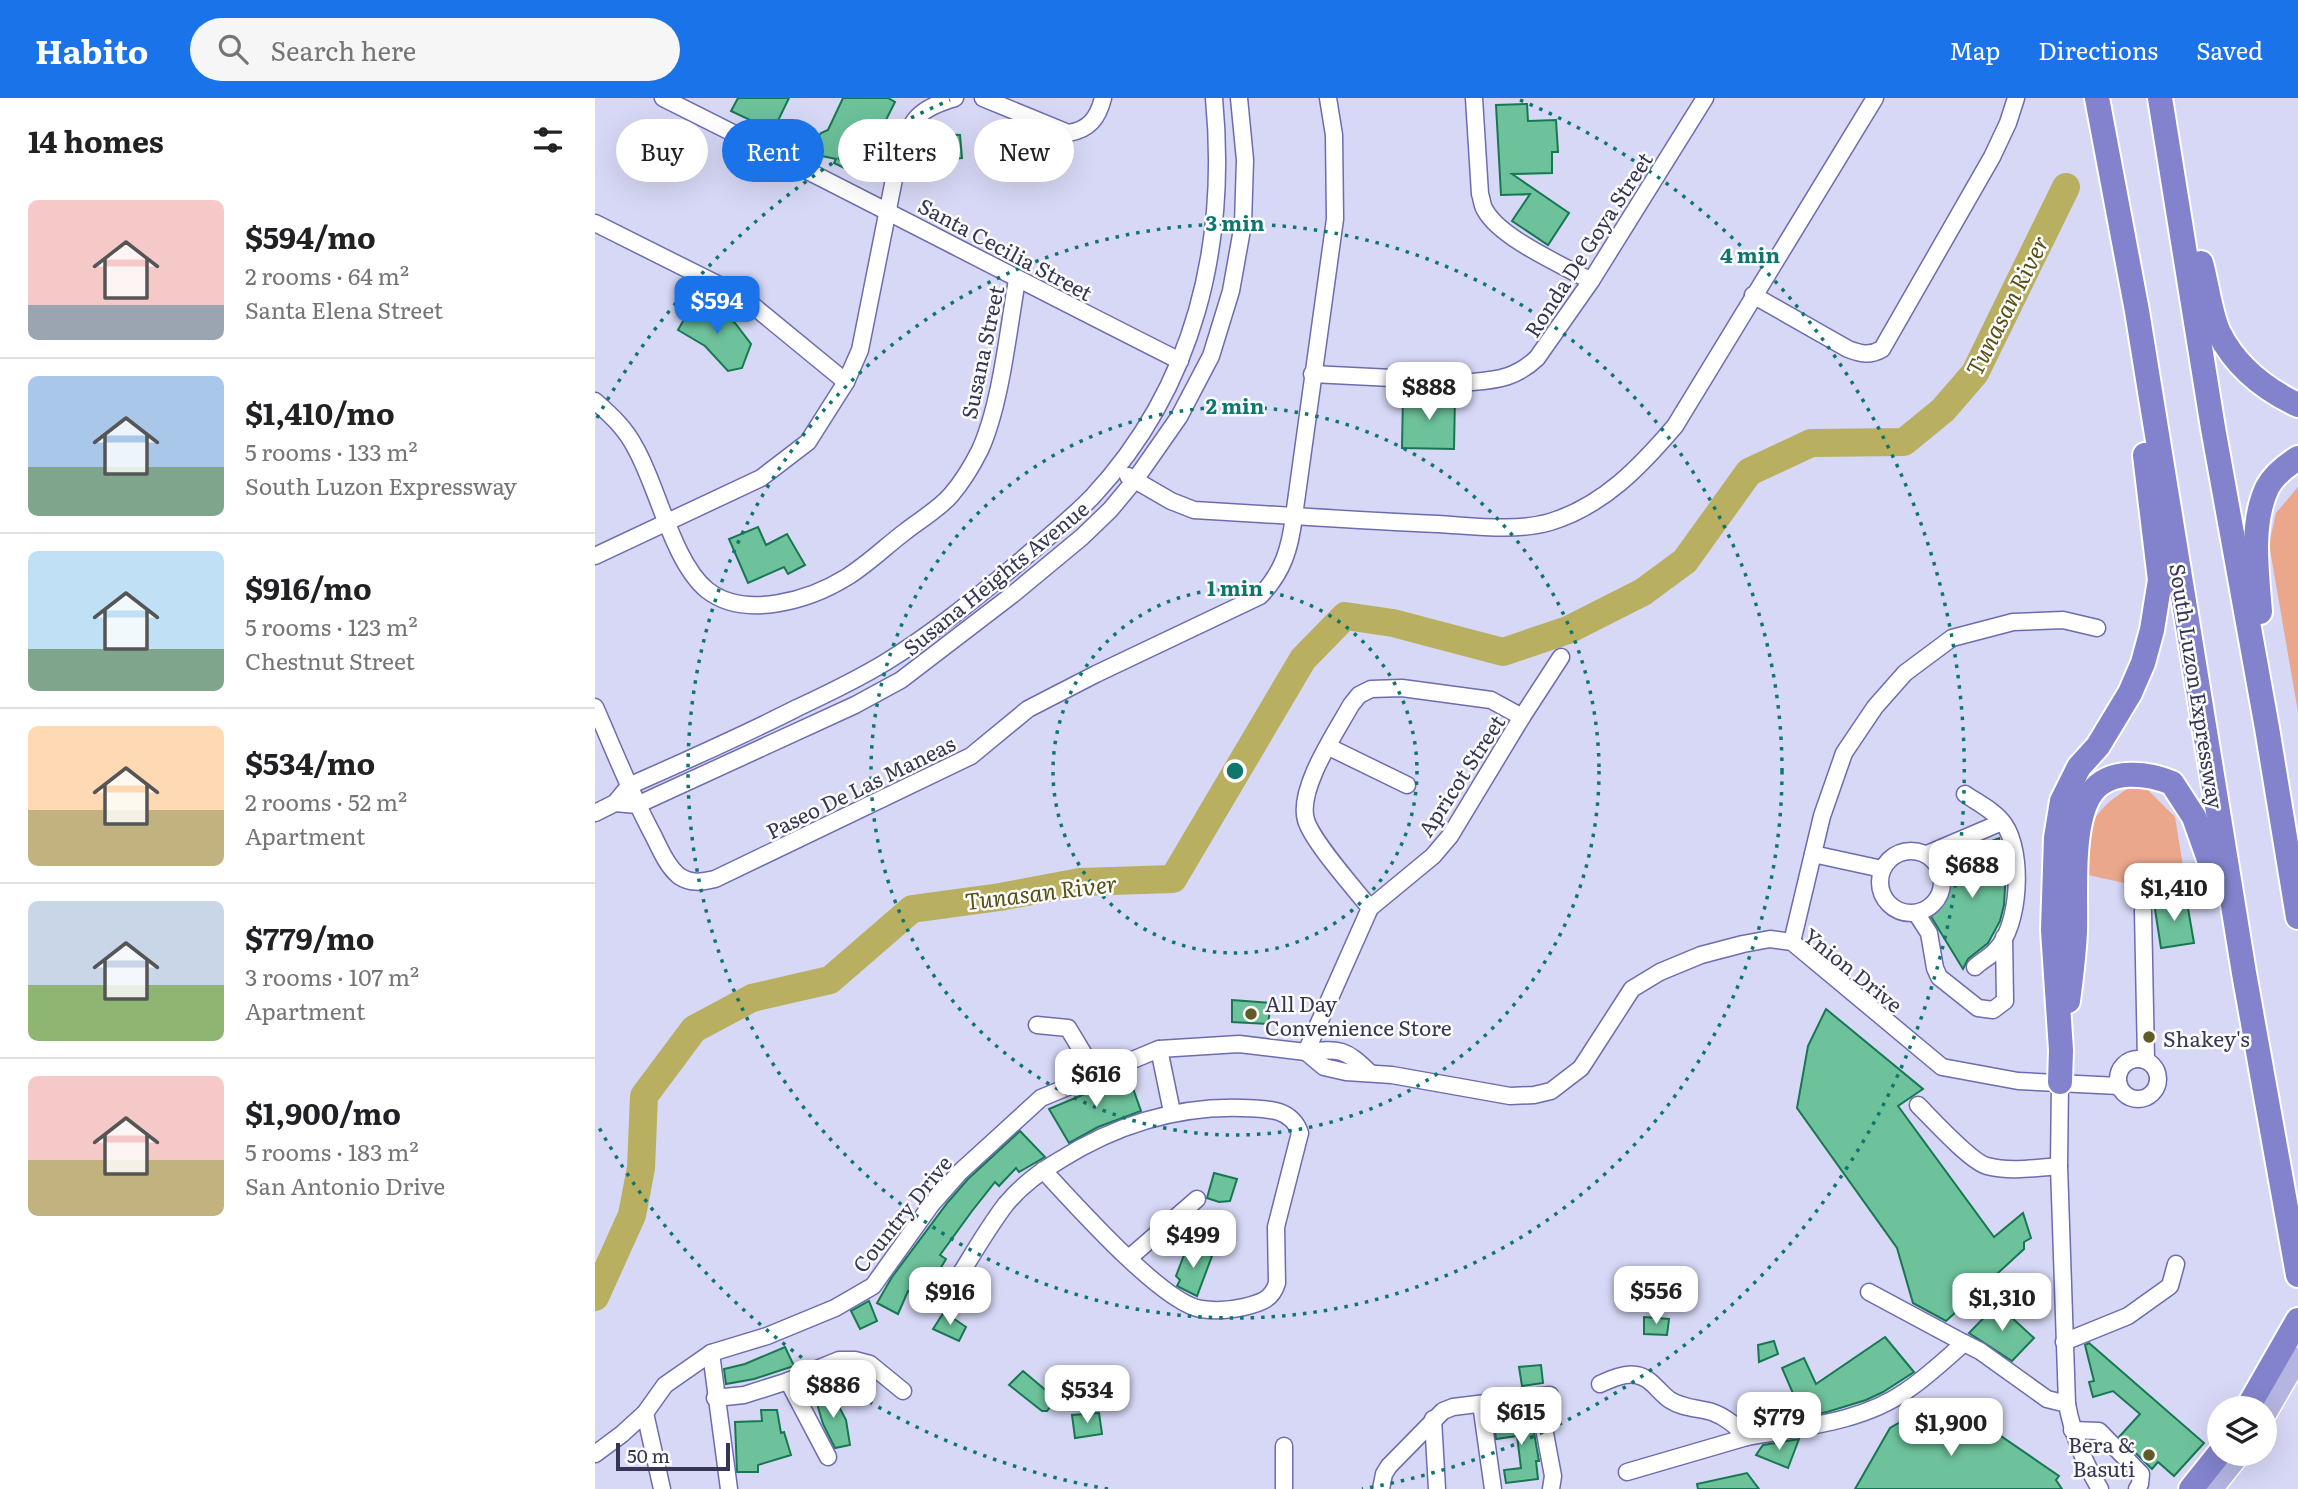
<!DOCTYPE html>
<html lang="en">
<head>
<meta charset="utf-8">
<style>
	:root { --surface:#fff; --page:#f6f6f6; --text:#202124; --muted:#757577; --line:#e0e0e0; --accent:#1a73e8 }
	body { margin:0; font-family:Literata,serif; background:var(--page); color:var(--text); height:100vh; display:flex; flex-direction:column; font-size:26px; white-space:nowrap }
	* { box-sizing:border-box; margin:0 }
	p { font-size:23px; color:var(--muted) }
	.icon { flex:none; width:38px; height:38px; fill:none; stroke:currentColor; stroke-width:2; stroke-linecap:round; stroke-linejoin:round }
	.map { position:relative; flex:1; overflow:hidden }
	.panel { display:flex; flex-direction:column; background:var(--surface); width:595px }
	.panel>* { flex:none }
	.guide { position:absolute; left:21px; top:21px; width:665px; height:63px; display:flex; gap:14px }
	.controls { position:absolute; left:1612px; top:1298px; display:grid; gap:14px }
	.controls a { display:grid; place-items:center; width:70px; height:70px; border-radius:50%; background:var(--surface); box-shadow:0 7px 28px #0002; font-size:35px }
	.scale { position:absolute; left:21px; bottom:18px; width:114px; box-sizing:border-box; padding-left:7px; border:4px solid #363654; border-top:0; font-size:19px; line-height:24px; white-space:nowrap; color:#363654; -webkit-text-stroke:5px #fcfcfc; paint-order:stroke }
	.price { position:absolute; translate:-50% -60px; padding:0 16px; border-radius:14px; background:#fff; color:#222; font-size:23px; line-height:46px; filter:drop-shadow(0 2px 4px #0008) }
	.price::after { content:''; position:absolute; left:50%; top:42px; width:21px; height:16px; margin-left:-10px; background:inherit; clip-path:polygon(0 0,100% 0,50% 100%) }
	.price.current { background:var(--accent); color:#fff }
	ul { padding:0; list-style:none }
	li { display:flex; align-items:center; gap:21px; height:175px; padding:0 28px }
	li+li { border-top:2px solid var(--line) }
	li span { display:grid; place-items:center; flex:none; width:196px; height:140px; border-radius:10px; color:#555 }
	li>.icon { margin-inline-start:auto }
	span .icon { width:84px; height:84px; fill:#fffc; stroke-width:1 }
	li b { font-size:30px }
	h2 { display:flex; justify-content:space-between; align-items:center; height:84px; padding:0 28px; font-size:30px }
	.tag { padding:0 24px; border-radius:32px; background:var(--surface); box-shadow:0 7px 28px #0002; font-size:24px; line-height:63px }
	.tag.current { background:var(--accent); color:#fff }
	header { display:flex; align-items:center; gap:42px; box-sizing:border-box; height:98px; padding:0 35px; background:var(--accent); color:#fff }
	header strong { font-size:33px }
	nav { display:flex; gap:38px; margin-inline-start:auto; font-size:24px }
	.search { width:490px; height:63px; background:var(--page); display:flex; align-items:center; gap:18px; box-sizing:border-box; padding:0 24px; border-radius:38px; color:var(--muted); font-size:26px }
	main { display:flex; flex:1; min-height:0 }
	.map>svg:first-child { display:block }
	.green { fill:#eaa78c }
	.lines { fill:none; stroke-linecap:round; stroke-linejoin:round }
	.river { stroke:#b9af60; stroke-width:28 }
	.building { fill:#6dc29b; stroke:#187753; stroke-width:2 }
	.minor-casing { stroke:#6c6caf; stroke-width:19 }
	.major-casing { stroke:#fff; stroke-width:24 }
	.highway-casing { stroke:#fff; stroke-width:28 }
	.minor { stroke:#fff; stroke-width:16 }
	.major { stroke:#b4b5e0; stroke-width:21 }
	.highway { stroke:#8283cc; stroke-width:24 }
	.ring { fill:none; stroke:#0f766e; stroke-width:3.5; stroke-dasharray:3.5 7 }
	.poi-dot { fill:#615b27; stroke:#fcfcfc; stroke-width:2.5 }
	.labels { text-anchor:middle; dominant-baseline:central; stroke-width:5; stroke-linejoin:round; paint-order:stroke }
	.street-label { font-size:21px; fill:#363654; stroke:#fcfcfc }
	.poi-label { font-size:21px; fill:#363654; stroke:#fcfcfc; text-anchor:start }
	.water-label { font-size:23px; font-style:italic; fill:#575014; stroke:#fcfcfc }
	.centre { fill:#0f766e; stroke:#fcfcfc; stroke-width:3.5 }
	.ring-label { font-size:21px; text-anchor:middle; font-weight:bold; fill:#0f766e; stroke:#fcfcfc; stroke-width:5; stroke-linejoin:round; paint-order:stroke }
</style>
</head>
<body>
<header>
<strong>Habito</strong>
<div class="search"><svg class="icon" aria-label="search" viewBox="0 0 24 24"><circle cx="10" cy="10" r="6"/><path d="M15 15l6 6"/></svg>Search here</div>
<nav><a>Map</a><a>Directions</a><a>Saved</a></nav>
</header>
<main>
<section class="panel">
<h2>14 homes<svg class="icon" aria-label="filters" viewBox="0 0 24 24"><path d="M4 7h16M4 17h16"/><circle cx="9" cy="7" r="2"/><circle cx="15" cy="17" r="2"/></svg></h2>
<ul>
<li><span style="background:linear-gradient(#f6c9c9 75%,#9aa5b1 0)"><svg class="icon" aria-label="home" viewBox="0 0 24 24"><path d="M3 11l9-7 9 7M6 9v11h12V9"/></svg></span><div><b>$594/mo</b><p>2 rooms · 64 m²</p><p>Santa Elena Street</p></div></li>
<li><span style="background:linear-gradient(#a9c7e8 65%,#7fa58c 0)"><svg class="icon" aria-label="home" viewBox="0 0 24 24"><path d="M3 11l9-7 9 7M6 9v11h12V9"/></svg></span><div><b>$1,410/mo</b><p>5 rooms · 133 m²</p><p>South Luzon Expressway</p></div></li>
<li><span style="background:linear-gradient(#bfe0f5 70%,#7fa58c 0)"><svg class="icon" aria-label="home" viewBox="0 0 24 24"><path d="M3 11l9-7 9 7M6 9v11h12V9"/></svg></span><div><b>$916/mo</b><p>5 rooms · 123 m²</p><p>Chestnut Street</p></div></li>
<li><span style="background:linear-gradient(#ffd9b3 60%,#c2b280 0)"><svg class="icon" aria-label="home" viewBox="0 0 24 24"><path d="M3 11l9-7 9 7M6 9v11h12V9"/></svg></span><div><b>$534/mo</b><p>2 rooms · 52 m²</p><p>Apartment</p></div></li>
<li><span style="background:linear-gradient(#c9d6e8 60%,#8fb573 0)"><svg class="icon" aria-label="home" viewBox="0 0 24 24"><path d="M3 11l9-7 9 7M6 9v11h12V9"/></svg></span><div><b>$779/mo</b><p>3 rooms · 107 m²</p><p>Apartment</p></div></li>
<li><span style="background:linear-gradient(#f6c9c9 60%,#c2b280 0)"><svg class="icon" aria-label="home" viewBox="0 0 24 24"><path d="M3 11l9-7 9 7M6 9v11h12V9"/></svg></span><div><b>$1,900/mo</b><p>5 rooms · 183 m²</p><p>San Antonio Drive</p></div></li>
</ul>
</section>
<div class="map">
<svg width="1703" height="1391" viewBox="0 0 1703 1391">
	<rect width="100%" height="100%" fill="#d6d8f6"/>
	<g class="green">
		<polygon points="1703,389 1703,614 1674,446 1681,415"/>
		<path d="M1532,691H1552L1580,719L1593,799L1493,777C1495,730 1490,719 1532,691Z"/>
	</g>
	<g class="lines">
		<polyline class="river" points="0,1199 37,1117 46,1070 49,998 99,931 157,900 235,882 317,811 405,799 485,784 578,781 708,561 750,518 798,525 908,554 973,532 1048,494 1090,463 1154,374 1216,345 1309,344 1348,312 1380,275 1471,89"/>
	</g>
	<g class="building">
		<polygon points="143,0 194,0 178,33 136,13"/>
		<polygon points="248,0 293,0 300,4 270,64 282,70 276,83 239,65 241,61 227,58 221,51 221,41 226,35 233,32"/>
		<polygon points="932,6 933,23 961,22 963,54 957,54 957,75 917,76 974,115 953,147 917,123 935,96 906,97 901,7"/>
		<polygon points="347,36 365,37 367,60 338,62 337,43"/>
		<polygon points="100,202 140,225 156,246 147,270 133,273 110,248 83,232"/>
		<polygon points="808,297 860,298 859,351 807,350"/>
		<polygon points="163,429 171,447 192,436 210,467 193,476 189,469 153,485 134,441"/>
		<polygon points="1404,740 1411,772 1409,807 1405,823 1393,845 1373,861 1368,871 1332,812 1347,801 1351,792 1352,782 1347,763"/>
		<polygon points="1591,799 1599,845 1566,850 1559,805"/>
		<polygon points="637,902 676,905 673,926 637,924"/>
		<polygon points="1231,911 1328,991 1303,1008 1399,1139 1428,1115 1436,1140 1429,1144 1429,1151 1390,1187 1382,1187 1386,1191 1351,1223 1318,1205 1302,1150 1202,1010 1213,948"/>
		<polygon points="535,982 546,1013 503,1029 474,1045 454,1011 511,987"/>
		<polygon points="425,1033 450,1059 424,1074 421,1070 404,1088 400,1084 377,1113 345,1157 351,1161 339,1181 330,1174 320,1196 313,1193 303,1216 282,1205 297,1179 353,1104 373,1081"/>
		<polygon points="619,1075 642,1081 635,1103 624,1104 612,1100"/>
		<polygon points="592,1149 617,1158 602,1198 582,1188 585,1182 581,1178"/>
		<polygon points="274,1203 282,1223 265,1231 256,1213"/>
		<polygon points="1402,1206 1439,1240 1417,1263 1374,1235"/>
		<polygon points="349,1214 371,1229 364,1243 338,1231"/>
		<polygon points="1049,1219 1074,1221 1072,1237 1049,1236"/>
		<polygon points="1290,1239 1319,1274 1288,1294 1271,1302 1232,1314 1188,1322 1185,1310 1200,1300 1187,1270 1209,1260 1221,1286"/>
		<polygon points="1179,1243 1183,1256 1164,1264 1163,1247"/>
		<polygon points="1494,1245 1609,1345 1579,1378 1563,1364 1557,1371 1524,1339 1545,1316 1518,1293 1498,1299 1494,1284 1499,1283 1490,1247"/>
		<polygon points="190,1249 199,1268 159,1281 131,1286 129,1271 150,1266"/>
		<polygon points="946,1267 948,1285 927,1288 924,1269"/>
		<polygon points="428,1273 461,1301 452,1313 447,1313 414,1287"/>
		<polygon points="237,1295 251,1322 255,1347 240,1350 228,1326 220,1299"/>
		<polygon points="1331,1309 1397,1332 1464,1378 1461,1382 1467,1391 1260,1391 1295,1330"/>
		<polygon points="166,1312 182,1312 186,1335 189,1334 196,1357 163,1367 163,1374 142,1374 140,1324 167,1323"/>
		<polygon points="935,1312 944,1363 941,1363 943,1381 911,1385 909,1372 926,1370 922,1338 901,1341 899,1326 925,1322 924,1314"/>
		<polygon points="504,1315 507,1336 480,1340 477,1317"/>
		<polygon points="1204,1341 1193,1370 1161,1357 1168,1347"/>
		<polygon points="1152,1375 1164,1391 1103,1391 1102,1386"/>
	</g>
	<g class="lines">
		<g class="minor-casing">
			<g id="minor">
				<path d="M68,0C241,86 412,176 585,263"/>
				<path d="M388,0L473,35C494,32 503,20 508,0"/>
				<path d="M879,0L885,96C887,101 887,108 890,112C905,140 967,167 996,183"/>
				<polyline points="0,125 132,191 156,206 251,284"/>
				<path d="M1158,197L1253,251C1266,256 1275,258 1287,251L1397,59L1413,25L1421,0"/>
				<path d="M717,276L877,284C904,282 922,279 942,260L996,183L1110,0"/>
				<path d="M0,303C17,318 31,331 41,351C63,390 78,464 112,492C150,522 215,502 252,479C273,466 291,448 311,433C325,422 344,411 356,397C368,383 377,368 385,352C406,306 413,233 422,182"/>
				<polyline points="533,378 576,403 599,412 699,418 740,121 739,37 733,0"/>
				<path d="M0,458L166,380L213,344L251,284L265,252L304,56C317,21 322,11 360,0"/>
				<path d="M0,609C19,652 36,696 58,737C65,751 72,768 84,778C96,786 107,784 120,781L376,658L433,611L501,576L665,498C688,474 695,451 699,418C747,421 795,424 843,426C878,428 921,434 955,424C1008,408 1045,369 1080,328L1280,0"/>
				<polyline points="927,619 966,559"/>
				<polyline points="734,649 812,687"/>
				<path d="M1370,696C1383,705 1400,713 1409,726C1429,754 1425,828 1401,852C1395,859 1386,863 1380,869"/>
				<polyline points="20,705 42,707 260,607 306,582 417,497 487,439 515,412 540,382 584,319 616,258 636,193 648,126 650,62 644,0"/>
				<path d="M0,715L20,705L34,688C90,663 147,638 202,610C232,596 263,581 291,564C338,535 381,500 423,465C448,443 475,422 498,398C600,288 633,147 619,0"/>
				<circle cx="1316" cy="784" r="31"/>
				<polyline points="1218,756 1287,771"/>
				<polyline points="1332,756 1407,724"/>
				<polyline points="1548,813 1551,962"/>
				<polyline points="1321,815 1334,835 1340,870 1344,879 1383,910 1398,912 1410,903 1409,839"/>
				<polyline points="1197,844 1227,718 1249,655 1280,609 1310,575 1357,540 1418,524 1468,522 1502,530"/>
				<polyline points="442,927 473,930 502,978"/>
				<polyline points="564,951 577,1014"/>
				<path d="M711,954L775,810L838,758L855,738L927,619L896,602L807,590L776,591L764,597L756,607C741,634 702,691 711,722C717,743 759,790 775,810"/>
				<path d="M711,954C745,950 751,951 775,975"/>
				<circle cx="1543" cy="981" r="20"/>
				<path d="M1465,984L1464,1068L1472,1306C1478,1338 1488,1363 1505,1391"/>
				<path d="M1323,1007C1337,1021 1376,1064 1392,1068C1414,1074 1441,1070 1464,1068"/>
				<polyline points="534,1160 602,1101"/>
				<path d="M356,1191C374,1163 391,1132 411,1106C425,1089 446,1073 465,1062C521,1027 580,1008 647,1010C670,1011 696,1009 705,1035L681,1129L682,1185C677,1202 665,1205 649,1209C636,1212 619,1213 606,1211C567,1205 478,1104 448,1072"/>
				<polyline points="1274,1194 1369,1245"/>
				<polyline points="1469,1244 1533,1218 1575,1188 1581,1166"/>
				<polyline points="116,1255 134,1391"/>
				<polyline points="193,1283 233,1359"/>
				<path d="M1005,1286C1016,1281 1029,1275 1041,1277C1056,1279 1064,1295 1075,1302C1087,1310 1103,1310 1117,1314C1131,1319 1141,1328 1152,1339L1032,1374"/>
				<polyline points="943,1298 958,1378 956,1391"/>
				<polyline points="120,1300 149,1297 193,1283 244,1262 260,1262 275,1266 308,1293"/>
				<polyline points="886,1306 898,1391"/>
				<polyline points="50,1315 67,1391"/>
				<polyline points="838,1321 842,1391"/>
				<polyline points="1477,1332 1504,1333 1546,1376 1545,1386 1542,1391"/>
				<path d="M1152,1339C1204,1329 1266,1325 1311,1293C1332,1279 1351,1261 1369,1245L1385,1253L1452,1301L1472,1306"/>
				<polyline points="689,1348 689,1391"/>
				<polyline points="0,1356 27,1336 50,1315 70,1287 116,1255 172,1238 240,1210 278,1188 336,1107 365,1074 446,1000 564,951 644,946 711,954 729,969 751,974 797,977 915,998 939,997 956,993 986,970 1037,891 1065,874 1106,857 1148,846 1175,841 1197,844 1347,969 1423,983 1524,988"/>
				<polyline points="786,1391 789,1376 794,1368 848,1313 858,1309 955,1297"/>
			</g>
		</g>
		<g class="major-casing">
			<g id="major">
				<polyline points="1670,1317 1703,1260"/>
				<polyline points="1617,1391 1645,1356"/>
			</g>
		</g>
		<g class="highway-casing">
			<g id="highway">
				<polyline points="1502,0 1542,213 1649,875 1703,1177"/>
				<polyline points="1565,0 1618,330 1672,630 1703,819"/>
				<path d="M1606,165C1612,186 1615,216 1624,235C1641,269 1669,291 1703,307"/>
				<path d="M1665,514C1662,475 1655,427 1672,390C1678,378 1692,367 1703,360"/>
				<path d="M1473,903C1476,880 1479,856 1480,833C1481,796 1475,724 1497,694C1515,670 1553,675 1577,685L1599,719L1622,784"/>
				<polyline points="1465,984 1466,952 1458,832 1461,740 1467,703 1484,669 1503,648 1535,595 1548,565 1557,532 1565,482 1550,357"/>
				<polyline points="1652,1311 1703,1222"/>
				<polyline points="1596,1391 1624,1356"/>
			</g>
		</g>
		<use href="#minor" class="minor"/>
		<use href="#major" class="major"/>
		<use href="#highway" class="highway"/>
	</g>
	<g class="ring">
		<circle cx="640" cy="673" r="182"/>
		<circle cx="640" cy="673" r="364"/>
		<circle cx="640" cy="673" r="547"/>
		<path d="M513 1391A729 729 0 0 1 2 1026M2 320A729 729 0 0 1 355 2M925 2A729 729 0 0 1 767 1391"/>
	</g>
	<g class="poi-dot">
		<circle cx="656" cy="916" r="7"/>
		<circle cx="1554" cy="939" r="7"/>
		<circle cx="1554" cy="1357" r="7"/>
	</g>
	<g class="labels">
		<g class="street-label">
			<text transform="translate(992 146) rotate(-57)">Ronda De Goya Street</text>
			<text transform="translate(411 150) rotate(28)">Santa Cecilia Street</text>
			<text transform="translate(386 254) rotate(-78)">Susana Street</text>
			<text transform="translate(400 479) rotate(-39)">Susana Heights Avenue</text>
			<text transform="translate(1603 588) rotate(81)">South Luzon Expressway</text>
			<text transform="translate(865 677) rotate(-57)">Apricot Street</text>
			<text transform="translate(265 688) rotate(-26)">Paseo De Las Maneas</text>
			<text transform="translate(1259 871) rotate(39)">Ynion Drive</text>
			<text transform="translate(306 1115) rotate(-51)">Country Drive</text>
		</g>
		<g class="poi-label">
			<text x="670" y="904">All Day<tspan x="670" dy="24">Convenience Store</tspan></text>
			<text x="1568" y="939">Shakey's</text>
			<text x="1540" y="1345" text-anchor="end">Bera &amp;<tspan x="1540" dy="24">Basuti</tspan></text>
		</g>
		<g class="water-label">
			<text transform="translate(1411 207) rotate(-63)">Tunasan River</text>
			<text transform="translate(446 793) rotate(-7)">Tunasan River</text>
		</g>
	</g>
	<circle cx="640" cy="673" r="10" class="centre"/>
	<g class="ring-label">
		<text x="640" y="133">3 min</text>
		<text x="1155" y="165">4 min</text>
		<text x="640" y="316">2 min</text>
		<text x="640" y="498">1 min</text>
	</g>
</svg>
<div class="controls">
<a><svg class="icon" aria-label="layers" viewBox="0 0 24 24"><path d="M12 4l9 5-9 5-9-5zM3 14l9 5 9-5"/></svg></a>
</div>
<div class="scale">50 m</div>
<b class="price current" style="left:122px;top:238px">$594</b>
<b class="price" style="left:834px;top:324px">$888</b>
<b class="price" style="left:1377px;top:802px">$688</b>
<b class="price" style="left:1579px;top:825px">$1,410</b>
<b class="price" style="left:501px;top:1011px">$616</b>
<b class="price" style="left:598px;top:1172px">$499</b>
<b class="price" style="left:1061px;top:1228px">$556</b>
<b class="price" style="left:355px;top:1229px">$916</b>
<b class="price" style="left:1407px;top:1235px">$1,310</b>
<b class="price" style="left:238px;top:1322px">$886</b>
<b class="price" style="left:492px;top:1327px">$534</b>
<b class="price" style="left:926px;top:1349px">$615</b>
<b class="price" style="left:1184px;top:1354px">$779</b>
<b class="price" style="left:1356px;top:1360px">$1,900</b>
<div class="guide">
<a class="tag">Buy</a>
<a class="tag current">Rent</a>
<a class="tag">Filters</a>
<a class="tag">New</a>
</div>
</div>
</main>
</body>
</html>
